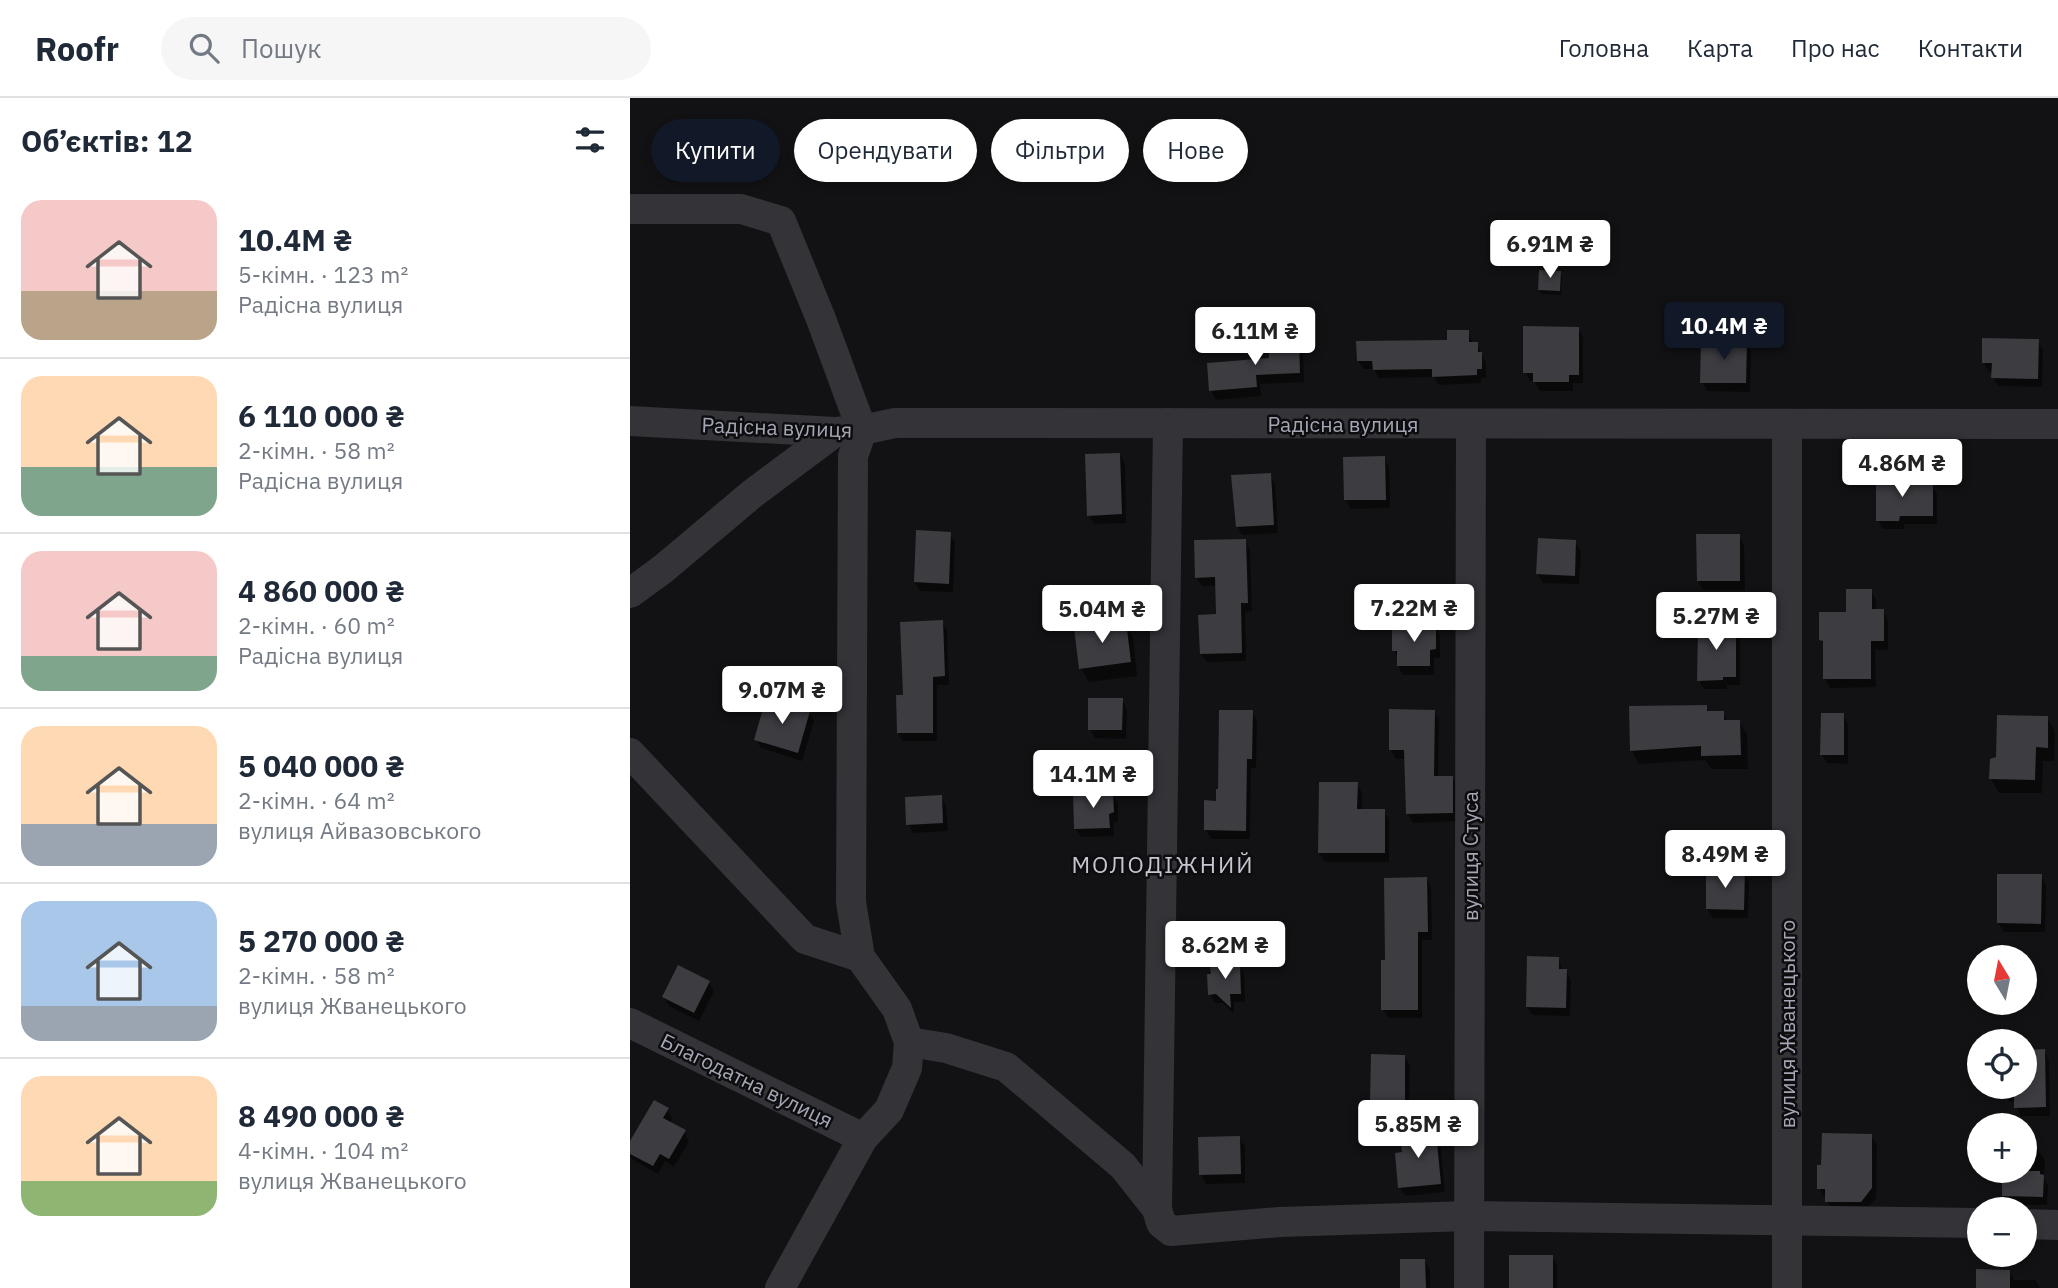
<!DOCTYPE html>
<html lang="uk">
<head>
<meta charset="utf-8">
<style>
	:root { --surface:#fff; --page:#f6f6f7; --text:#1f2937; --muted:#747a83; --line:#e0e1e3; --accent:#111827 }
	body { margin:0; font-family:"IBM Plex Sans",sans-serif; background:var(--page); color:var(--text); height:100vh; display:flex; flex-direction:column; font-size:26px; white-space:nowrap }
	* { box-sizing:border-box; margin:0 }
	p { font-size:23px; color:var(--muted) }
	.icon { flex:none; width:38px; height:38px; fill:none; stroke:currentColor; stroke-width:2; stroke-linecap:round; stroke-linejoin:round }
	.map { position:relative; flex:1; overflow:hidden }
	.sheet { display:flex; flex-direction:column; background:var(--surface); width:630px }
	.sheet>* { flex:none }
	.banner { position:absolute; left:21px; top:21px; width:665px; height:63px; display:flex; gap:14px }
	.needle { width:46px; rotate:350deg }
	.tools { position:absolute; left:1337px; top:847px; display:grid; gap:14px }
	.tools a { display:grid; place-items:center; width:70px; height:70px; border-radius:50%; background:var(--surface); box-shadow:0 4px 10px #0003; font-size:35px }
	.price { position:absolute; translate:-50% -60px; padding:0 16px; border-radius:7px; background:#fff; color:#222; font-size:23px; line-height:46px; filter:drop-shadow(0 2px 4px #0008) }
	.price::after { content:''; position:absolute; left:50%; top:42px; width:21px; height:16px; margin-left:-10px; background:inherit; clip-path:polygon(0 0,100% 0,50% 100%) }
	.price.selected { background:var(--accent); color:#fff }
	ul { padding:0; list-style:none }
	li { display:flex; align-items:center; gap:21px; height:175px; padding:0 21px }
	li+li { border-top:2px solid var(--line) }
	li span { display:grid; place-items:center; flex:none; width:196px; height:140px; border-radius:21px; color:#555 }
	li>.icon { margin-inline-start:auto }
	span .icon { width:84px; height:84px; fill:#fffc; stroke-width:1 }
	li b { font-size:30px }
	h2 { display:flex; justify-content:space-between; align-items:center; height:84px; padding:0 21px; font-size:30px }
	.pill { padding:0 24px; border-radius:32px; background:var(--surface); box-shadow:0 4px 10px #0003; font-size:24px; line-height:63px }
	.pill.selected { background:var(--accent); color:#fff }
	header { display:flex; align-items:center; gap:42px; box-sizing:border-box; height:98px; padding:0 35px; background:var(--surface); border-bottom:2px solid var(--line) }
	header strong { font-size:33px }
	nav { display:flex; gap:38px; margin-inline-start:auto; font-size:24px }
	.search { width:490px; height:63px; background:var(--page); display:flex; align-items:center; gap:18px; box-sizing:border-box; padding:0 24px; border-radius:38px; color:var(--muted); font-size:26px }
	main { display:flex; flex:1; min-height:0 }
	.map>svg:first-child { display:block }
	.shadow { fill:#0007 }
	.building { fill:#3c3c41 }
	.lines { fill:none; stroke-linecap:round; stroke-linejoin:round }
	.minor { stroke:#333338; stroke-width:30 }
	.labels { text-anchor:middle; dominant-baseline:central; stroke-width:5; stroke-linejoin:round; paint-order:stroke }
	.street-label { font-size:21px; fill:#a4a6b4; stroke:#0d0d0f }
	.neighbourhood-label { font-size:23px; letter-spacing:2px; fill:#c5c6d0; stroke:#0d0d0f }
</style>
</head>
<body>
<header>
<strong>Roofr</strong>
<div class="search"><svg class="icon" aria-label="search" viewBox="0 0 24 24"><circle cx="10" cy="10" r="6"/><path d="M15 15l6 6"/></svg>Пошук</div>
<nav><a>Головна</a><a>Карта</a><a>Про нас</a><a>Контакти</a></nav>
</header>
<main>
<section class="sheet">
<h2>Об’єктів: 12<svg class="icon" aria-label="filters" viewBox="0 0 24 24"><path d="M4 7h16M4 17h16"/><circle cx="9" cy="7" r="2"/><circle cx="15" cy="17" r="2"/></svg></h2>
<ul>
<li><span style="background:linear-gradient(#f6c9c9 65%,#b9a48a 0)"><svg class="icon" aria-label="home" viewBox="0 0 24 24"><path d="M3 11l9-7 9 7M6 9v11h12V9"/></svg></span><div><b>10.4M ₴</b><p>5-кімн. · 123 m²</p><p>Радісна вулиця</p></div></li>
<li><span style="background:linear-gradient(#ffd9b3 65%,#7fa58c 0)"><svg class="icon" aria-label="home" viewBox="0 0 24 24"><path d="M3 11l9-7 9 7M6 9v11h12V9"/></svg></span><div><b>6 110 000 ₴</b><p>2-кімн. · 58 m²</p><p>Радісна вулиця</p></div></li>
<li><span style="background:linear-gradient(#f6c9c9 75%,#7fa58c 0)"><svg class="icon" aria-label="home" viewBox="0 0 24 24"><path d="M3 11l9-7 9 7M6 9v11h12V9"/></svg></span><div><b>4 860 000 ₴</b><p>2-кімн. · 60 m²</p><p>Радісна вулиця</p></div></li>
<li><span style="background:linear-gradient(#ffd9b3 70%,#9aa5b1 0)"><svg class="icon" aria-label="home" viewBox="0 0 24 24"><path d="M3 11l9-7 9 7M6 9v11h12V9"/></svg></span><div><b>5 040 000 ₴</b><p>2-кімн. · 64 m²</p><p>вулиця Айвазовського</p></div></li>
<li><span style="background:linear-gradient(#a9c7e8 75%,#9aa5b1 0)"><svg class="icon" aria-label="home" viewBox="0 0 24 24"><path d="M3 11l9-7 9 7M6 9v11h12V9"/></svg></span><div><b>5 270 000 ₴</b><p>2-кімн. · 58 m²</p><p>вулиця Жванецького</p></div></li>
<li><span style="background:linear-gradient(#ffd9b3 75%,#8fb573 0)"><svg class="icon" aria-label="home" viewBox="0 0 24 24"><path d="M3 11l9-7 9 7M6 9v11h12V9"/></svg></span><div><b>8 490 000 ₴</b><p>4-кімн. · 104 m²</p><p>вулиця Жванецького</p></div></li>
</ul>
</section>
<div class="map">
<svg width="1428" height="1190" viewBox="0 0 1428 1190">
	<rect width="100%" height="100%" fill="#121214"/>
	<g class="shadow">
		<polygon points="930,174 932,178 931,197 912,196 909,192"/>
		<polygon points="948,231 953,239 953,285 943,285 943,293 910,293 904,283 900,283 895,274"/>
		<polygon points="838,234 843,246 847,246 856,265 856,280 851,280 851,285 809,287 804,279 749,280 744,271 734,271 728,263 819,243"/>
		<polygon points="1408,243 1413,252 1412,289 1368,288 1363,279 1363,274 1359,274 1354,265"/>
		<polygon points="668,244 673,253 674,284 630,286 631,298 586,302 581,293"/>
		<polygon points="1116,245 1121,254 1120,294 1077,293 1072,284"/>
		<polygon points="490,357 495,366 496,425 464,426 459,417"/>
		<polygon points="754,360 759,369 760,410 721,411 716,402"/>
		<polygon points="640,377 645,386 648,435 612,437 607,428"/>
		<polygon points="1270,381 1274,387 1302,388 1307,396 1307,426 1274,426 1274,431 1253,431 1248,422"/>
		<polygon points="320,436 325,445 323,494 290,493 285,484"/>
		<polygon points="1109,438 1114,447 1115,492 1073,492 1068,483"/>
		<polygon points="615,443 620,452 622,513 615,514 616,563 577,564 571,556 588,518 587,488 572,488 566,479"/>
		<polygon points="945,444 951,453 949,486 913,485 908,476"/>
		<polygon points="1241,493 1246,501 1246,513 1253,513 1258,522 1258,552 1245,552 1246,589 1200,590 1195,581 1195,548 1191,542"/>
		<polygon points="312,524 317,533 319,587 307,587 307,643 273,643 268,635 275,599"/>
		<polygon points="495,525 503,539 507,578 459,584 451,570"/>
		<polygon points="805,528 810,537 810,560 804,560 804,577 773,577 768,568 768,560 764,552"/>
		<polygon points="1105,529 1110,538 1110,587 1097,587 1097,591 1074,591 1069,582"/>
		<polygon points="492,602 497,611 496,641 465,640 460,631"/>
		<polygon points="1076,609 1080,615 1093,615 1097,623 1109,623 1117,637 1118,671 1081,671 1075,662 1009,666 1001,652"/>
		<polygon points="804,613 809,622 808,680 822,679 827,688 827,723 783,725 778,716 776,661 766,661 761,652"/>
		<polygon points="179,614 184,623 172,663 131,650 126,641"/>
		<polygon points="622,614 627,623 626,670 621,670 620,741 581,741 576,732"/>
		<polygon points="1213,617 1218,626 1218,666 1197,665 1192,657"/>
		<polygon points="1417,620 1425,633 1424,663 1413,663 1412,695 1369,695 1361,681 1368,660"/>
		<polygon points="727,686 732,695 732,713 754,713 759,722 759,764 695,764 689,755"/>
		<polygon points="482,696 488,705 488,723 483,725 484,738 451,739 445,730"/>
		<polygon points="311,699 316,708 318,733 283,735 278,726"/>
		<polygon points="1114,775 1119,783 1118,820 1083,820 1077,811"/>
		<polygon points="1411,778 1416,787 1415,834 1374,834 1368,825"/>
		<polygon points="796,780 801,789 802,842 792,842 792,920 758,920 753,911 757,864"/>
		<polygon points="928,860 933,873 936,873 941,882 940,918 903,917 897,909"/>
		<polygon points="609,867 614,876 615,904 604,904 604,916 593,905 585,905 580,896"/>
		<polygon points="79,885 84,893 69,923 39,908 34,899"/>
		<polygon points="1395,953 1414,953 1419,962 1420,1018 1391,1018 1386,1009 1386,1004 1378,1003 1373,993 1373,989 1395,989"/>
		<polygon points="774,959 780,967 779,1011 747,1010 741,1002"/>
		<polygon points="37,1011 42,1020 40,1025 54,1034 59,1043 44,1069 35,1063 28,1076 2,1061 0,1058 0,1047"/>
		<polygon points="1386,1016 1389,1021 1393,1027 1386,1027"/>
		<polygon points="1395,1030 1415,1063 1414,1081 1418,1087 1417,1107 1379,1107 1374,1098 1374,1088 1371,1078 1363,1079 1360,1073 1395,1073"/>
		<polygon points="805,1035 810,1044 815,1094 775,1098 770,1089 774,1055"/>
		<polygon points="1241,1038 1247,1047 1246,1100 1236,1113 1202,1112 1197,1103 1197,1099 1194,1099 1189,1090"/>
		<polygon points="609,1040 615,1048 615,1085 576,1086 571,1077"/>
		<polygon points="922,1159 927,1167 927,1190 880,1190"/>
		<polygon points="794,1162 800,1171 800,1190 771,1190"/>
		<polygon points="1379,1173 1384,1182 1406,1182 1410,1190 1348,1190"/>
	</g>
	<g class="building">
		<polygon points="909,172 931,173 930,193 908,192"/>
		<polygon points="893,228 949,229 949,277 939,277 939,284 903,284 903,275 893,275"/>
		<polygon points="817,232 839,232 839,244 848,244 848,254 852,254 852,271 847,271 847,277 802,279 802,271 743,272 742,263 727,263 726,243 817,242"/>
		<polygon points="1352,240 1409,241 1408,281 1361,280 1362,265 1352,265"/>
		<polygon points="669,242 670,275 626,277 627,289 579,293 577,265 639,260 638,243"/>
		<polygon points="1071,243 1117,243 1116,285 1070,285"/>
		<polygon points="490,355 492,416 457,418 455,356"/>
		<polygon points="755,358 756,402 714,402 713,359"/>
		<polygon points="641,375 644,427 606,429 601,377"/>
		<polygon points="1246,379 1271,379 1271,385 1303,386 1303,418 1270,418 1269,423 1246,423"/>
		<polygon points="286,432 321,434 319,486 284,484"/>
		<polygon points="1066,436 1110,436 1110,483 1067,483"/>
		<polygon points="908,440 946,442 945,478 906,476"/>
		<polygon points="616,441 618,505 611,505 612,555 570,556 568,517 586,516 585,479 565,480 564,442"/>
		<polygon points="1216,491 1242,491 1242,511 1254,511 1254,543 1241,543 1241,581 1193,581 1193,543 1189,542 1189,514 1216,514"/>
		<polygon points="313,522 315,578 303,579 303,635 267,635 266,597 273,597 270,524"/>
		<polygon points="496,523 501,564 449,571 444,530"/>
		<polygon points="806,526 806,551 800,552 800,568 767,568 767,553 762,553 762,527"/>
		<polygon points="1068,527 1106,527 1106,579 1093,579 1093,582 1067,583"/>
		<polygon points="136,600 180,613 168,655 124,642"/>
		<polygon points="458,600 493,600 492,632 458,632"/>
		<polygon points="1077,607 1077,613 1094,613 1094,622 1110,622 1111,657 1071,658 1071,648 1000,653 999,608"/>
		<polygon points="759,611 805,612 804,678 823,678 823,715 776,716 774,652 759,652"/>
		<polygon points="589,612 623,612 622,661 617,661 616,733 574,732 574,702 586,703 586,691 588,691"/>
		<polygon points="1191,615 1214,615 1214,657 1190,657"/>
		<polygon points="1367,617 1418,618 1418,650 1406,649 1405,682 1359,681 1360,661 1366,659"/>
		<polygon points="689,684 728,684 727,711 755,711 755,755 688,755"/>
		<polygon points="483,694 484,714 479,716 480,730 444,731 443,695"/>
		<polygon points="312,697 313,725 276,727 275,699"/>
		<polygon points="1076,772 1115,773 1114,812 1076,811"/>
		<polygon points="1367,776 1412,776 1411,826 1367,825"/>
		<polygon points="797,779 798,834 788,834 788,912 751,912 751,862 755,862 754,780"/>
		<polygon points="897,858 929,859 929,871 937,871 936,910 896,909"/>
		<polygon points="610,866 611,896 600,896 601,910 586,896 578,897 577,876 581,876 580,867"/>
		<polygon points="48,867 80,883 64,915 32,899"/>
		<polygon points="1415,951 1416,1009 1384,1010 1384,989 1395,989 1395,952"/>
		<polygon points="741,956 775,957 775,1003 740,1002"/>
		<polygon points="24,1002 39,1010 33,1020 56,1032 39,1061 30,1056 23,1068 0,1056 0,1043"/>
		<polygon points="806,1033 811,1086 768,1090 765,1055 772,1054 770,1036"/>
		<polygon points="1192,1035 1242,1036 1242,1090 1231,1104 1195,1104 1195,1091 1187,1091 1187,1067 1191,1067"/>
		<polygon points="610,1038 611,1076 569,1077 568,1039"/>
		<polygon points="1372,1073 1410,1073 1410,1076 1414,1077 1413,1099 1372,1098"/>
		<rect x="879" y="1157" width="44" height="33"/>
		<polygon points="770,1161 795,1161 796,1190 770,1190"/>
		<polygon points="1346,1171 1380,1172 1380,1190 1346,1190"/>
	</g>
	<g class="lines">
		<g class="minor">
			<polyline points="0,111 111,111 151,123 191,221 232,332 223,358 221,804 230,859 267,911 279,944 277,970 259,1012 233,1040 150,1190"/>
			<polyline points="0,323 205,334 232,332 265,325 1428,326"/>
			<polyline points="538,325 527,1111 531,1125 541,1133 650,1124 839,1118 1349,1125"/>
			<polyline points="0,495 33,471 122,396 205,334"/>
			<polyline points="0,655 175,841 230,859"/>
			<polyline points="0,925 233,1040"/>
			<polyline points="279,944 316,950 376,969 493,1068 527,1111"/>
			<polyline points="1395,1126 1428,1127"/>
			<polyline points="839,1190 841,326"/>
			<polyline points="1157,1190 1157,327"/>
		</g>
	</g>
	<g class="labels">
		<g class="street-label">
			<text x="713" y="326">Радісна вулиця</text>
			<text transform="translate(147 329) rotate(2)">Радісна вулиця</text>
			<text transform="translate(840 758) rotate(-90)">вулиця Стуса</text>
			<text transform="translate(1157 926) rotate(-90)">вулиця Жванецького</text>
			<text transform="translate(117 982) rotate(26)">Благодатна вулиця</text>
		</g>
		<g class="neighbourhood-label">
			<text x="533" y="766">МОЛОДІЖНИЙ</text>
		</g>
	</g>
</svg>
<div class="tools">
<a><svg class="needle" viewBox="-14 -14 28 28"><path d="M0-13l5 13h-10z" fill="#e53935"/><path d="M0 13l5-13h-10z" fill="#747a83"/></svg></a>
<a><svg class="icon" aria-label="locate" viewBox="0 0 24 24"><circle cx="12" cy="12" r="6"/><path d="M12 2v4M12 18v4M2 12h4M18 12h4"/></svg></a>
<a>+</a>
<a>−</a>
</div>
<b class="price" style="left:920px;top:182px">6.91M ₴</b>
<b class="price selected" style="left:1094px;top:264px">10.4M ₴</b>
<b class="price" style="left:625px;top:269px">6.11M ₴</b>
<b class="price" style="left:1272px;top:401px">4.86M ₴</b>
<b class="price" style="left:784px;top:546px">7.22M ₴</b>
<b class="price" style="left:472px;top:547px">5.04M ₴</b>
<b class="price" style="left:1086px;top:554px">5.27M ₴</b>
<b class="price" style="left:152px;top:628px">9.07M ₴</b>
<b class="price" style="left:463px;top:712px">14.1M ₴</b>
<b class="price" style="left:1095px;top:792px">8.49M ₴</b>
<b class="price" style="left:595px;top:883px">8.62M ₴</b>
<b class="price" style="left:788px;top:1062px">5.85M ₴</b>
<div class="banner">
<a class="pill selected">Купити</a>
<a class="pill">Орендувати</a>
<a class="pill">Фільтри</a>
<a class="pill">Нове</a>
</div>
</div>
</main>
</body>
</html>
